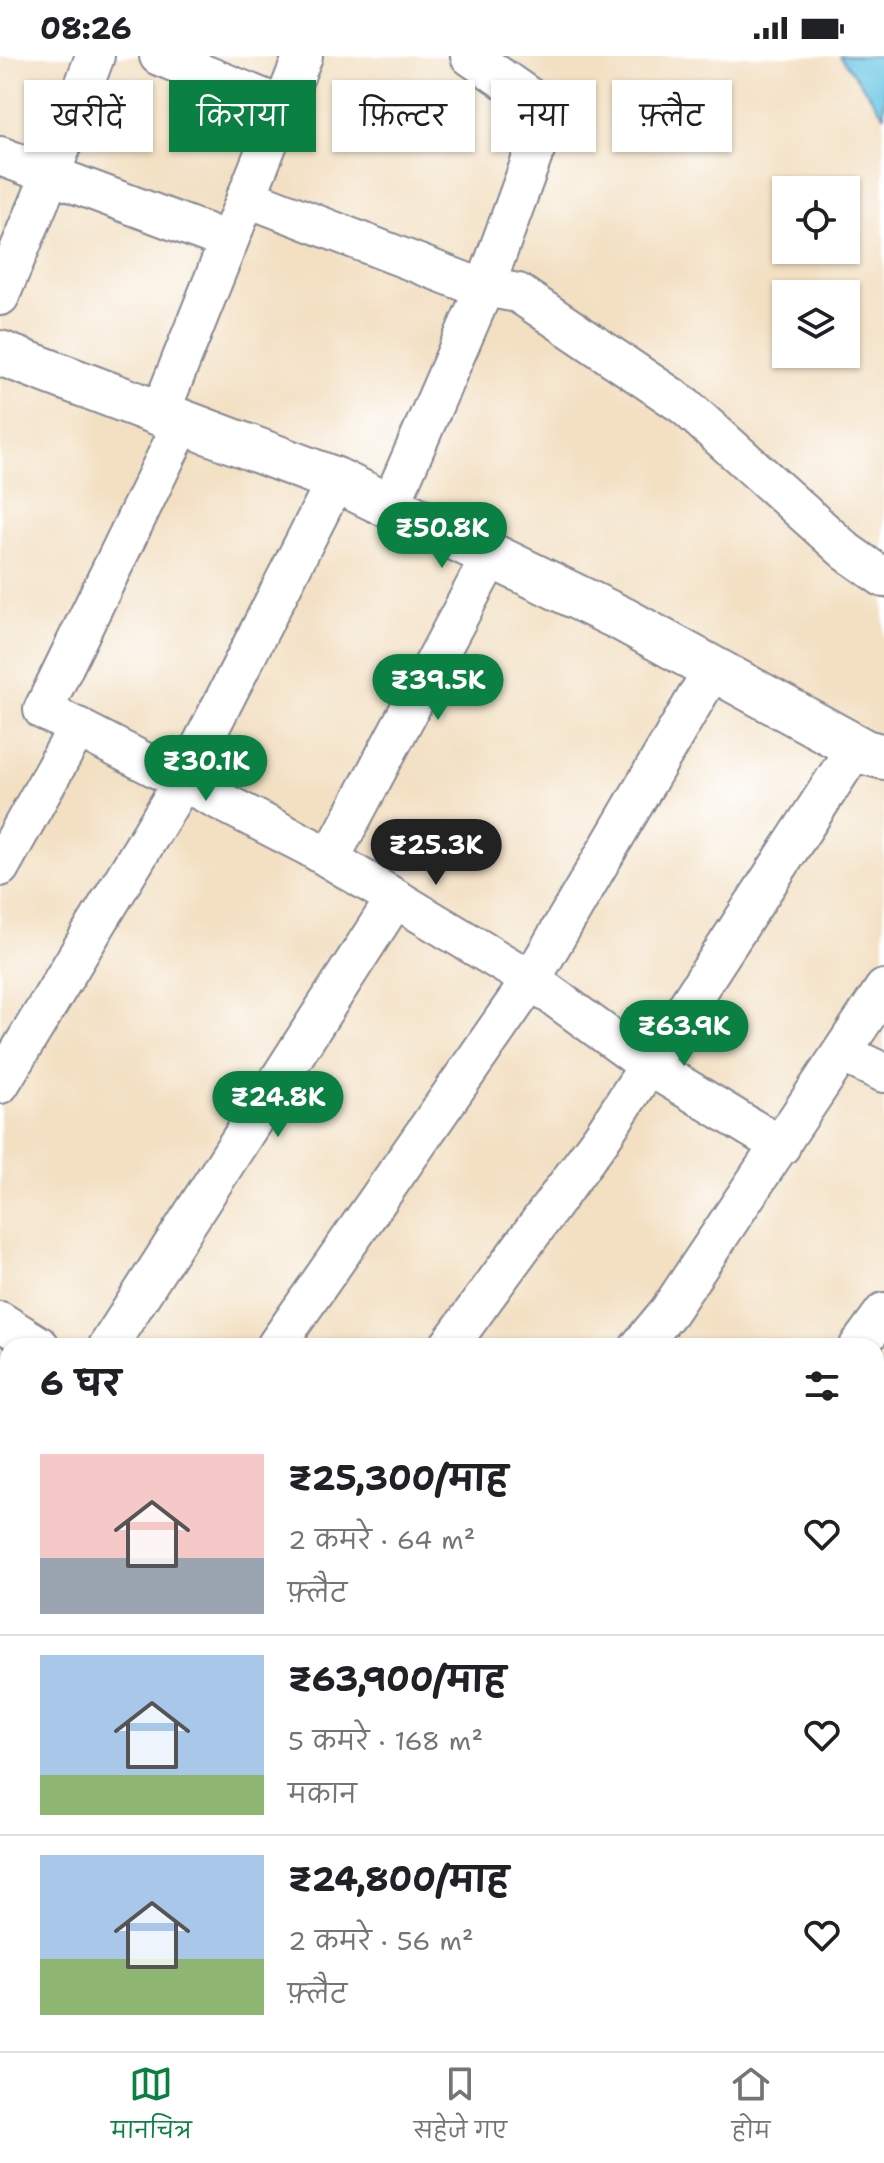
<!DOCTYPE html>
<html lang="hi">
<head>
<meta charset="utf-8">
<style>
	:root { --surface:#fff; --page:#f6f6f6; --text:#202124; --muted:#757577; --line:#e0e0e0; --accent:#0b8043 }
	body { margin:0; font-family:"Shantell Sans","Playpen Sans Deva",sans-serif; background:var(--page); color:var(--text); height:100vh; display:flex; flex-direction:column; font-size:30px; white-space:nowrap }
	* { box-sizing:border-box; margin:0 }
	p { font-size:26px; color:var(--muted) }
	.icon { flex:none; width:44px; height:44px; fill:none; stroke:currentColor; stroke-width:2; stroke-linecap:round; stroke-linejoin:round }
	.map { position:relative; flex:1; overflow:hidden }
	.details { position:absolute; left:0px; top:1282px; width:884px; height:714px; display:flex; flex-direction:column; background:var(--surface); border-radius:24px 24px 0 0; box-shadow:0 2px 6px #0004 }
	.details>* { flex:none }
	.banner { position:absolute; left:24px; top:24px; width:836px; height:72px; display:flex; gap:16px }
	.fabs { position:absolute; left:772px; top:120px; display:grid; gap:16px }
	.fabs a { display:grid; place-items:center; width:88px; height:88px; border-radius:0px; background:var(--surface); box-shadow:0 2px 6px #0004; font-size:40px }
	.price { position:absolute; translate:-50% -68px; padding:0 18px; border-radius:28px; background:var(--accent); color:#fff; font-size:26px; line-height:52px; filter:drop-shadow(0 2px 4px #0008) }
	.price::after { content:''; position:absolute; left:50%; top:48px; width:24px; height:18px; margin-left:-12px; background:inherit; clip-path:polygon(0 0,100% 0,50% 100%) }
	.price.on { background:#222; color:#fff }
	ul { padding:0; list-style:none }
	li { display:flex; align-items:center; gap:24px; height:200px; padding:0 40px }
	li+li { border-top:2px solid var(--line) }
	li span { display:grid; place-items:center; flex:none; width:224px; height:160px; border-radius:0px; color:#555 }
	li>.icon { margin-inline-start:auto }
	span .icon { width:96px; height:96px; fill:#fffc; stroke-width:1 }
	li b { font-size:34px }
	h2 { display:flex; justify-content:space-between; align-items:center; height:96px; padding:0 40px; font-size:34px }
	.chip { padding:0 28px; border-radius:0px; background:var(--surface); box-shadow:0 2px 6px #0004; font-size:28px; line-height:72px }
	.chip.on { background:var(--accent); color:#fff }
	.status { display:flex; justify-content:space-between; align-items:center; height:56px; padding:0 40px; background:var(--surface); direction:ltr }
	.status svg { height:22px; fill:currentColor }
	.tabs { display:flex; justify-content:space-around; align-items:center; height:112px; border-top:2px solid var(--line); background:var(--surface); font-size:22px; color:var(--muted) }
	.tabs a { display:grid; justify-items:center; gap:4px }
	.tabs .on { color:var(--accent) }
	.map>svg:first-child { display:block }
	.water { fill:#65c4e3; stroke:#407aa0; stroke-width:2 }
	.lines { fill:none; stroke-linecap:round; stroke-linejoin:round }
	.minor-casing { stroke:#878890; stroke-width:42 }
	.major-casing { stroke:#878890; stroke-width:48 }
	.minor { stroke:#fff; stroke-width:38 }
	.major { stroke:#fff; stroke-width:44 }
</style>
</head>
<body>
<div class="status"><b>08:26</b><svg viewBox="0 0 49 12"><path d="M0 12V9h3v3zM5 12V6h3v6zM10 12V3h3v9zM15 12V0h3v12zM26 1h20v11H26zM47 4h2v5h-2z"/></svg></div>
<div class="map">
<svg width="884" height="1995" viewBox="0 0 884 1995">
	<rect width="100%" height="100%" fill="#fff"/>
	<filter id="ink" filterUnits="userSpaceOnUse"><feTurbulence type="fractalNoise" baseFrequency=".0125" numOctaves="2"/><feDisplacementMap in="SourceGraphic" scale="16" xChannelSelector="R" yChannelSelector="G"/><feConvolveMatrix kernelMatrix="1 2 1 2 8 2 1 2 1" color-interpolation-filters="sRGB"/></filter>
	<filter id="wash" filterUnits="userSpaceOnUse"><feTurbulence type="fractalNoise" baseFrequency=".006" numOctaves="4" result="noise"/><feDisplacementMap in="SourceGraphic" scale="32" xChannelSelector="R" yChannelSelector="G"/><feGaussianBlur stdDeviation="1.8" result="paint"/><feColorMatrix in="noise" values="0 0 0 0 0 0 0 0 0 0 0 0 0 0 0 0 0 1.4 0 .05"/><feComposite in="paint" operator="in"/></filter>
	<g filter="url(#wash)">
		<rect width="100%" height="100%" fill="#f3e0c3"/>
		<polygon class="water" points="840,0 884,0 884,59"/>
	</g>
	<g filter="url(#ink)">
		<g class="lines">
			<g class="minor-casing">
				<g id="minor">
					<polyline points="159,0 282,50"/>
					<polyline points="0,100 228,185"/>
					<polyline points="246,141 473,229 518,237 685,350 847,496 884,522"/>
					<polyline points="0,240 51,118 95,0"/>
					<polyline points="160,357 303,0"/>
					<polyline points="183,366 43,654 308,790 531,924 649,1010 781,1090"/>
					<polyline points="390,450 485,231 549,55 470,0"/>
					<polyline points="330,803 491,500"/>
					<polyline points="0,811 78,671"/>
					<polyline points="842,997 884,1017"/>
					<polyline points="0,1028 183,725 336,424"/>
					<polyline points="0,1265 40,1290"/>
					<polyline points="108,1290 395,843"/>
					<polyline points="276,1290 531,924 713,613"/>
					<polyline points="449,1290 602,1081 856,691"/>
					<polyline points="640,1290 669,1255 884,933"/>
					<polyline points="859,1290 884,1256"/>
					<polyline points="0,1467 8,1454"/>
					<polyline points="0,1617 8,1621"/>
					<polyline points="876,1678 884,1680"/>
					<polyline points="0,1747 8,1725"/>
					<polyline points="0,1979 8,1981"/>
					<polyline points="876,1984 883,1995"/>
					<polyline points="53,1988 95,1995"/>
					<polyline points="425,1988 432,1995"/>
					<polyline points="746,1988 753,1995"/>
					<polyline points="143,1995 147,1988"/>
					<polyline points="278,1995 287,1988"/>
					<polyline points="806,1995 819,1988"/>
				</g>
			</g>
			<g class="major-casing">
				<polyline id="major" points="0,297 336,424 624,564 865,696 884,701"/>
			</g>
			<use href="#minor" class="minor"/>
			<use href="#major" class="major"/>
		</g>
	</g>
</svg>
<div class="fabs">
<a><svg class="icon" aria-label="locate" viewBox="0 0 24 24"><circle cx="12" cy="12" r="6"/><path d="M12 2v4M12 18v4M2 12h4M18 12h4"/></svg></a>
<a><svg class="icon" aria-label="layers" viewBox="0 0 24 24"><path d="M12 4l9 5-9 5-9-5zM3 14l9 5 9-5"/></svg></a>
</div>
<b class="price" style="left:442px;top:514px">₹50.8K</b>
<b class="price" style="left:438px;top:666px">₹39.5K</b>
<b class="price" style="left:206px;top:747px">₹30.1K</b>
<b class="price on" style="left:436px;top:831px">₹25.3K</b>
<b class="price" style="left:684px;top:1012px">₹63.9K</b>
<b class="price" style="left:278px;top:1083px">₹24.8K</b>
<div class="banner">
<a class="chip">खरीदें</a>
<a class="chip on">किराया</a>
<a class="chip">फ़िल्टर</a>
<a class="chip">नया</a>
<a class="chip">फ़्लैट</a>
</div>
<section class="details">
<h2>6 घर<svg class="icon" aria-label="filters" viewBox="0 0 24 24"><path d="M4 7h16M4 17h16"/><circle cx="9" cy="7" r="2"/><circle cx="15" cy="17" r="2"/></svg></h2>
<ul>
<li><span style="background:linear-gradient(#f6c9c9 65%,#9aa5b1 0)"><svg class="icon" aria-label="home" viewBox="0 0 24 24"><path d="M3 11l9-7 9 7M6 9v11h12V9"/></svg></span><div><b>₹25,300/माह</b><p>2 कमरे · 64 m²</p><p>फ़्लैट</p></div><svg class="icon" aria-label="heart" viewBox="0 0 24 24"><path d="M12 20l-8-8c-3-5 5-10 8-4 3-6 11-1 8 4z"/></svg></li>
<li><span style="background:linear-gradient(#a9c7e8 75%,#8fb573 0)"><svg class="icon" aria-label="home" viewBox="0 0 24 24"><path d="M3 11l9-7 9 7M6 9v11h12V9"/></svg></span><div><b>₹63,900/माह</b><p>5 कमरे · 168 m²</p><p>मकान</p></div><svg class="icon" aria-label="heart" viewBox="0 0 24 24"><path d="M12 20l-8-8c-3-5 5-10 8-4 3-6 11-1 8 4z"/></svg></li>
<li><span style="background:linear-gradient(#a9c7e8 65%,#8fb573 0)"><svg class="icon" aria-label="home" viewBox="0 0 24 24"><path d="M3 11l9-7 9 7M6 9v11h12V9"/></svg></span><div><b>₹24,800/माह</b><p>2 कमरे · 56 m²</p><p>फ़्लैट</p></div><svg class="icon" aria-label="heart" viewBox="0 0 24 24"><path d="M12 20l-8-8c-3-5 5-10 8-4 3-6 11-1 8 4z"/></svg></li>
</ul>
</section>
</div>
<nav class="tabs">
<a class="on"><svg class="icon" aria-label="map" viewBox="0 0 24 24"><path d="M3 6l6-2 6 2 6-2v14l-6 2-6-2-6 2zM9 4v14M15 6v14"/></svg>मानचित्र</a>
<a><svg class="icon" aria-label="saved" viewBox="0 0 24 24"><path d="M7 4h10v16l-5-4-5 4z"/></svg>सहेजे गए</a>
<a><svg class="icon" aria-label="home" viewBox="0 0 24 24"><path d="M3 11l9-7 9 7M6 9v11h12V9"/></svg>होम</a>
</nav>
</body>
</html>
